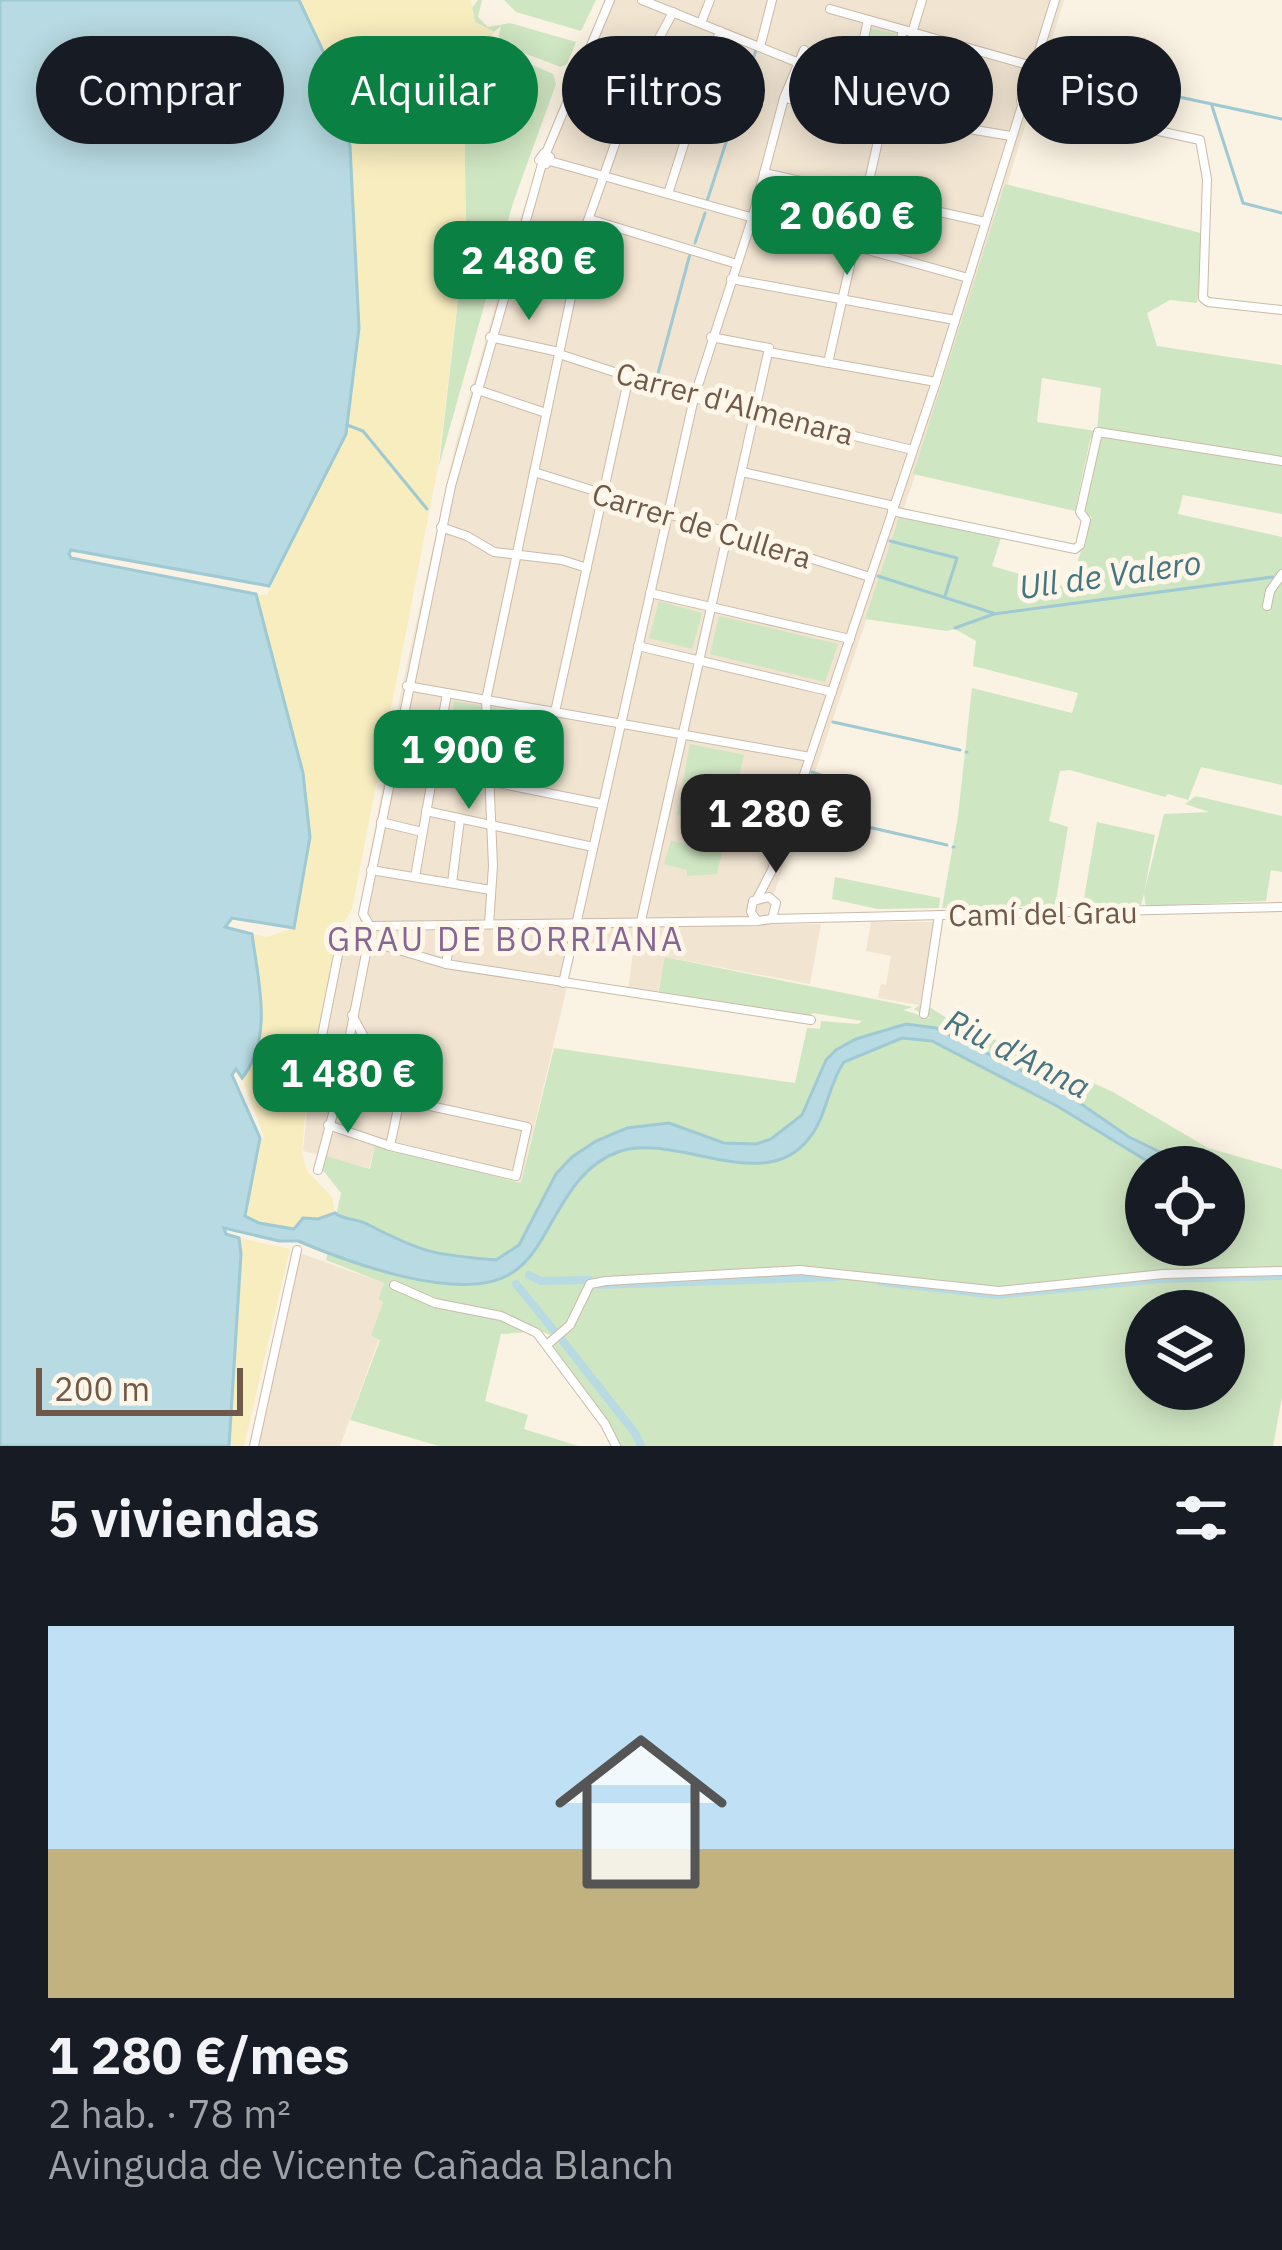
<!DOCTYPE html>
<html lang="es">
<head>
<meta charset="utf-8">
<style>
	:root { --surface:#171b24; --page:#20242c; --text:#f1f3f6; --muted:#9ea1a6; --accent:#0b8043 }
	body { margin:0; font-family:"IBM Plex Sans",sans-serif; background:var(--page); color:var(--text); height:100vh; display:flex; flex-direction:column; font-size:45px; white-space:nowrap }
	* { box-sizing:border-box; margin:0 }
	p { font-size:39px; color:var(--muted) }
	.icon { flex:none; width:66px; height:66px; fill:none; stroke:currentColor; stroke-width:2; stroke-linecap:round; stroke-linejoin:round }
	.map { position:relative; height:1446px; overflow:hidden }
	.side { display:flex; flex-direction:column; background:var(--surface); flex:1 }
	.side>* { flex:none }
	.guide { position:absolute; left:36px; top:36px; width:1212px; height:108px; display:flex; gap:24px }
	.fabs { position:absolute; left:1125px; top:1146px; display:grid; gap:24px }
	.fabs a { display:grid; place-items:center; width:120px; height:120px; border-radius:50%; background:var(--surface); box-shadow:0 6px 30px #0003; font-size:60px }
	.scale { position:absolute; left:36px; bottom:30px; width:207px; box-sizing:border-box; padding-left:12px; border:6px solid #70594a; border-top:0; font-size:33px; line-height:42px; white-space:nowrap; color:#70594a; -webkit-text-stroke:9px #fef6e8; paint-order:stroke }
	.price { position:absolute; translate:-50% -102px; padding:0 27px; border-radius:24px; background:var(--accent); color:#fff; font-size:39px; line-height:78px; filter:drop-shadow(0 3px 6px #0008) }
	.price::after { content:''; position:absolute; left:50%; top:72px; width:36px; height:27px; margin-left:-18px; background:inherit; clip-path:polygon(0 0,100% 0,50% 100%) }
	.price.on { background:#222; color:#fff }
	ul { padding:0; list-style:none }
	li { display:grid; align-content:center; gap:24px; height:636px; padding:0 48px }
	li span { display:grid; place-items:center; height:372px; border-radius:0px; color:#555 }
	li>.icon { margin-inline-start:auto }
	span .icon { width:216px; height:216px; fill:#fffc; stroke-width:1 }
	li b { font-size:51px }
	h2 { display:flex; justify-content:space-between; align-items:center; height:144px; padding:0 48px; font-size:51px }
	.pill { padding:0 42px; border-radius:54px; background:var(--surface); box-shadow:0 6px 30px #0003; font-size:42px; line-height:108px }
	.pill.on { background:var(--accent); color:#fff }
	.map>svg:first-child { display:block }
	.residential { fill:#f1e4d1 }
	.green { fill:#cfe6c2; fill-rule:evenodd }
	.sand { fill:#f8edbf }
	.water { fill:#b8dae2; stroke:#9fc9d3; stroke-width:3 }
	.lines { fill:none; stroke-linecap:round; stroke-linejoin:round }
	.stream { stroke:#9fc9d3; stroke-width:3 }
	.canal { stroke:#b8dae2; stroke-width:8 }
	.minor-casing { stroke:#cabaaa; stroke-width:10 }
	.minor { stroke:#fff; stroke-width:8 }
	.labels { text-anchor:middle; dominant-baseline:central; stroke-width:10; stroke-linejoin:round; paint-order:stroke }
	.street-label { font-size:30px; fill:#70594a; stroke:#fef6e8 }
	.water-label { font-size:33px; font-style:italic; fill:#467582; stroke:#fef6e8 }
	.neighbourhood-label { font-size:33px; letter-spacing:3px; fill:#866693; stroke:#fef6e8 }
</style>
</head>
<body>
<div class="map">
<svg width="1282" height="1446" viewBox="0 0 1282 1446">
	<rect width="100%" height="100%" fill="#faf2e2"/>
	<g class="residential">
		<polygon points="606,0 1064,0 943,392 764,923 680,925 821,924 810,984 666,957 657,995 628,991 633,952 578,940 521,1182 375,1145 369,1168 303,1151 310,1081 343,933 362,936 359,910 402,687 456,443 520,219 564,96"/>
		<polygon points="871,922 936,922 920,1005 878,998 881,984 886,985 891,956 866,951"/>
		<polygon points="297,1252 384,1283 378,1298 383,1301 371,1335 379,1339 340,1446 254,1446"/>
	</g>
	<g class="green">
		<polygon points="478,0 482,0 478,17 488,27 510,23 576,42 567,64 561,67 497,43 501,26 494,32 475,22 471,9"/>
		<polygon points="504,0 596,0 581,31 516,12"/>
		<polygon points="870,28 897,34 879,109 852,103"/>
		<polygon points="530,64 553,74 556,84 513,203 439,466 466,230 464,103 511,118"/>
		<polygon points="1005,184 1205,234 1197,303 1170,300 1147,313 1157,346 1282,365 1282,459 1097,430 1101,388 1042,378 1037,422 1096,431 1090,440 1075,511 913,474"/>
		<polygon points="1102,436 1282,464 1282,514 1183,495 1178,514 1282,537 1282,573 1271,592 1282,579 1282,785 1201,767 1188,800 1168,794 1165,797 1070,770 1060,771 1049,821 1068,827 1055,906 942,908 958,816 972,688 1072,713 1078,693 973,666 976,641 955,629 947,631 865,619 899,517 1001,538 992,566 1069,588 1092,517 1086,515 1083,506"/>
		<polygon points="659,601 702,613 692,649 649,638"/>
		<polygon points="719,616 838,644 825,682 710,654"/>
		<polygon points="454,701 509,710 505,734 450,725"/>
		<polygon points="690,744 744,755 727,826 677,815"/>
		<polygon points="1196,796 1282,816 1282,872 1271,870 1266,901 1146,906 1144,894 1141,905 1083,904 1097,822 1155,835 1144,893 1164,814 1209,812 1185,804"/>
		<polygon points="671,841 722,851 717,874 687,876 687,870 664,864"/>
		<polygon points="835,877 940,898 939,908 878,909 832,899"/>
		<path d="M665,957L913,1007L903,1010L932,1019L914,1009L923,1003L966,1030L1011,1045L1113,1092L1208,1148L1282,1169V1397L1273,1446H616L546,1339L550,1335L492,1311L439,1302L396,1288L442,1308L501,1317L530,1332L501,1334L485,1401L528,1415L524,1429L578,1446H439L350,1420L380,1340L371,1335L383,1302L378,1299L384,1283L326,1260L341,1193L322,1169L326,1156L370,1169L375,1145L521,1183L554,1048L795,1083L807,1028L820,1029L821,1021L858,1024L862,1021L813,1013L806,1018L658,995ZM1146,1167H1224V1245H1146ZM1146,1311H1224V1389H1146Z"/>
	</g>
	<g class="sand">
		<path d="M299,0H471L475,22L494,32L490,39H483L464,103L466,230L438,467L352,909L341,927L308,1080L302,1153L307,1171L332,1197L335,1213L318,1219L303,1218L295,1229L259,1223L244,1216L260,1138L265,1139L242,1078C274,1038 258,980 252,934L267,937L294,928L310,837L303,773L256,594L267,595L346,434L359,328L350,146L332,70Z"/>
		<polygon points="239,1238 290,1249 244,1446 229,1446 242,1254"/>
	</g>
	<path class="water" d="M0,0H299L332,70L350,146L359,328L346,434L269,586L71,550L69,554L71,558L256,594L303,773L310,837L294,928L232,918L225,927L252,934C258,980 274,1038 242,1078L236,1069L232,1075L260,1138L245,1216L259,1223L294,1229L303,1218L318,1219L335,1213C345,1221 357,1218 369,1225C423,1253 435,1255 496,1260L519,1245L556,1174L572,1157L596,1141L627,1128L669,1123L724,1143L756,1144L771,1139L802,1115L826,1060L836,1050L856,1039L906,1024L936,1028L1061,1090L1129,1137L1191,1167H1157L1057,1106L932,1041L902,1038L844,1062C828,1085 827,1115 810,1137C766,1198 675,1131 618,1152C584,1164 567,1195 550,1225C540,1243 529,1263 510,1274C460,1304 348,1262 298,1241H279L224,1228L226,1234L239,1238L241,1254L229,1446H0Z"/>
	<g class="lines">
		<g class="stream">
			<polyline points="1039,67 1282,119"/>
			<polyline points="1212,106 1243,203 1282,213"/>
			<polyline points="707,201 756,50"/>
			<polyline points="695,243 705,213"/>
			<polyline points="656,381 690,254"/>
			<polyline points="347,425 363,431 427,509"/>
			<polyline points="890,541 957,558 945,596"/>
			<polyline points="878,576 993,613"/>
			<polyline points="955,628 994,614 1273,577"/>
			<polyline points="833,722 960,750"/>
			<polyline points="966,752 967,752"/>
			<polyline points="812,772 832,779"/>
			<polyline points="802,812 947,845"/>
			<polyline points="953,847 954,847"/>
		</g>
		<g class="canal">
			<polyline points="529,1275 541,1281 589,1280"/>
			<polyline points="881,1282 997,1295 1160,1279 1280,1276"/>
			<polyline points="516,1284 555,1332"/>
			<polyline points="600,1285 837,1277"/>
			<polyline points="562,1340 635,1433 641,1446"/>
		</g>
		<g class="minor-casing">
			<g id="minor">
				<polyline points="642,0 799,63"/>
				<polyline points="830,9 1032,66"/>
				<polyline points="701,23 710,0"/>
				<polyline points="912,33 922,0"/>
				<polyline points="760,47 772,0"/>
				<polyline points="572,89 628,105"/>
				<polyline points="784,98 1011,136"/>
				<polyline points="1021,101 1200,140 1207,179 1203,298 1208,302 1282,310"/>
				<polyline points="848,109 868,20"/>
				<polygon points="544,153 550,157 546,164 539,160"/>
				<polyline points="546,153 610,0"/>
				<polyline points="550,161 968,278"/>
				<polyline points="764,173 985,222"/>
				<polyline points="668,194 720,31"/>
				<polyline points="589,219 737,264"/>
				<polyline points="731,279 955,320"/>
				<polyline points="490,337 559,352"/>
				<polyline points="768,352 936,382"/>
				<polyline points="559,354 694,398 913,450"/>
				<polyline points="828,363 903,30"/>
				<polyline points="475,389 546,413"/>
				<polyline points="534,472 870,577"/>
				<polyline points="742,472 894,506"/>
				<polyline points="892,511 1075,549 1080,545 1086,520 1080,512 1098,432 1282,461"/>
				<polyline points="441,527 467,536 494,552 562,560 587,568"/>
				<polyline points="650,593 850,639"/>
				<polyline points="1267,606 1270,591 1282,574"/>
				<polyline points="638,646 832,692"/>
				<polyline points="407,686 810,757"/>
				<polyline points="555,712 629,376"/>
				<polyline points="433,770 602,804"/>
				<polyline points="426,811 593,847"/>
				<polyline points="381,822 422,832"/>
				<polyline points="371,870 491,890"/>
				<polyline points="415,877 447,693"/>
				<polyline points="452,883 460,819"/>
				<polyline points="758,897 772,870 936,382 1055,0"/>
				<polyline points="772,919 1282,907"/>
				<polyline points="641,921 769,348 711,337"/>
				<polyline points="489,924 493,866 486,700 586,226 639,76 673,12"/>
				<polyline points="370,926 757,921 772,919 776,903 769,897 753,901 751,912 757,921"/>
				<polyline points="368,941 446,964 811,1020"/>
				<polyline points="446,964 453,925"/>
				<polyline points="563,983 694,398 752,219 784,98 804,50"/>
				<polyline points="924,1014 939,915"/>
				<polyline points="352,1015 398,1099"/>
				<polyline points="328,1125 390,1146 516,1176 527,1127 398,1099 312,1086 343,930 369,938"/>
				<polyline points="390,1146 400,1099"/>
				<polyline points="318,1170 339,1091 369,938 370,926 363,914 451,486 542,164"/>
				<polyline points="394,1285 435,1303 501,1316 537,1333 605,1424 616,1446"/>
				<polyline points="548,1344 570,1325 590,1284 606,1281 800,1270 999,1291 1163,1274 1282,1271"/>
				<polyline points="254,1446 297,1250"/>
			</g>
		</g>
		<use href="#minor" class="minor"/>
	</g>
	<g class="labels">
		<g class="street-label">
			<text transform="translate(735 403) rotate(15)">Carrer d'Almenara</text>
			<text transform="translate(702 525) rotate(17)">Carrer de Cullera</text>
			<text transform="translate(1043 913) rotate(-1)">Camí del Grau</text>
		</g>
		<g class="water-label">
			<text transform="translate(1110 574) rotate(-8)">Ull de Valero</text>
			<text transform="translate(1018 1053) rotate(27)">Riu d'Anna</text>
		</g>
		<g class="neighbourhood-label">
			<text x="506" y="938">GRAU DE BORRIANA</text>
		</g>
	</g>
</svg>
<div class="fabs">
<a><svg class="icon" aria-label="locate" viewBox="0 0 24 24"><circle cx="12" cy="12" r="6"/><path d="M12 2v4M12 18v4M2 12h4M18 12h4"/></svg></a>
<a><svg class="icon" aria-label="layers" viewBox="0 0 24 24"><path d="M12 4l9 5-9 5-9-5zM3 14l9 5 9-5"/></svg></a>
</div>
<div class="scale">200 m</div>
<b class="price" style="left:847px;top:278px">2 060 €</b>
<b class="price" style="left:529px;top:323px">2 480 €</b>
<b class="price" style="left:469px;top:812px">1 900 €</b>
<b class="price on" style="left:776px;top:876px">1 280 €</b>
<b class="price" style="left:348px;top:1136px">1 480 €</b>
<div class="guide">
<a class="pill">Comprar</a>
<a class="pill on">Alquilar</a>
<a class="pill">Filtros</a>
<a class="pill">Nuevo</a>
<a class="pill">Piso</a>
</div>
</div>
<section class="side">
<h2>5 viviendas<svg class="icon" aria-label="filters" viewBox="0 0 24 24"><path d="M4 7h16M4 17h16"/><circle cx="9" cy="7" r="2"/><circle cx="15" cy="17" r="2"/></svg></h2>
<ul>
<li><span style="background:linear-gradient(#bfe0f5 60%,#c2b280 0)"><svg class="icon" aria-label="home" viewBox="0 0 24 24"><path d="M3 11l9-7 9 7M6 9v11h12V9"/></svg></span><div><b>1 280 €/mes</b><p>2 hab. · 78 m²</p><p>Avinguda de Vicente Cañada Blanch</p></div></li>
</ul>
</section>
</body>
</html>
